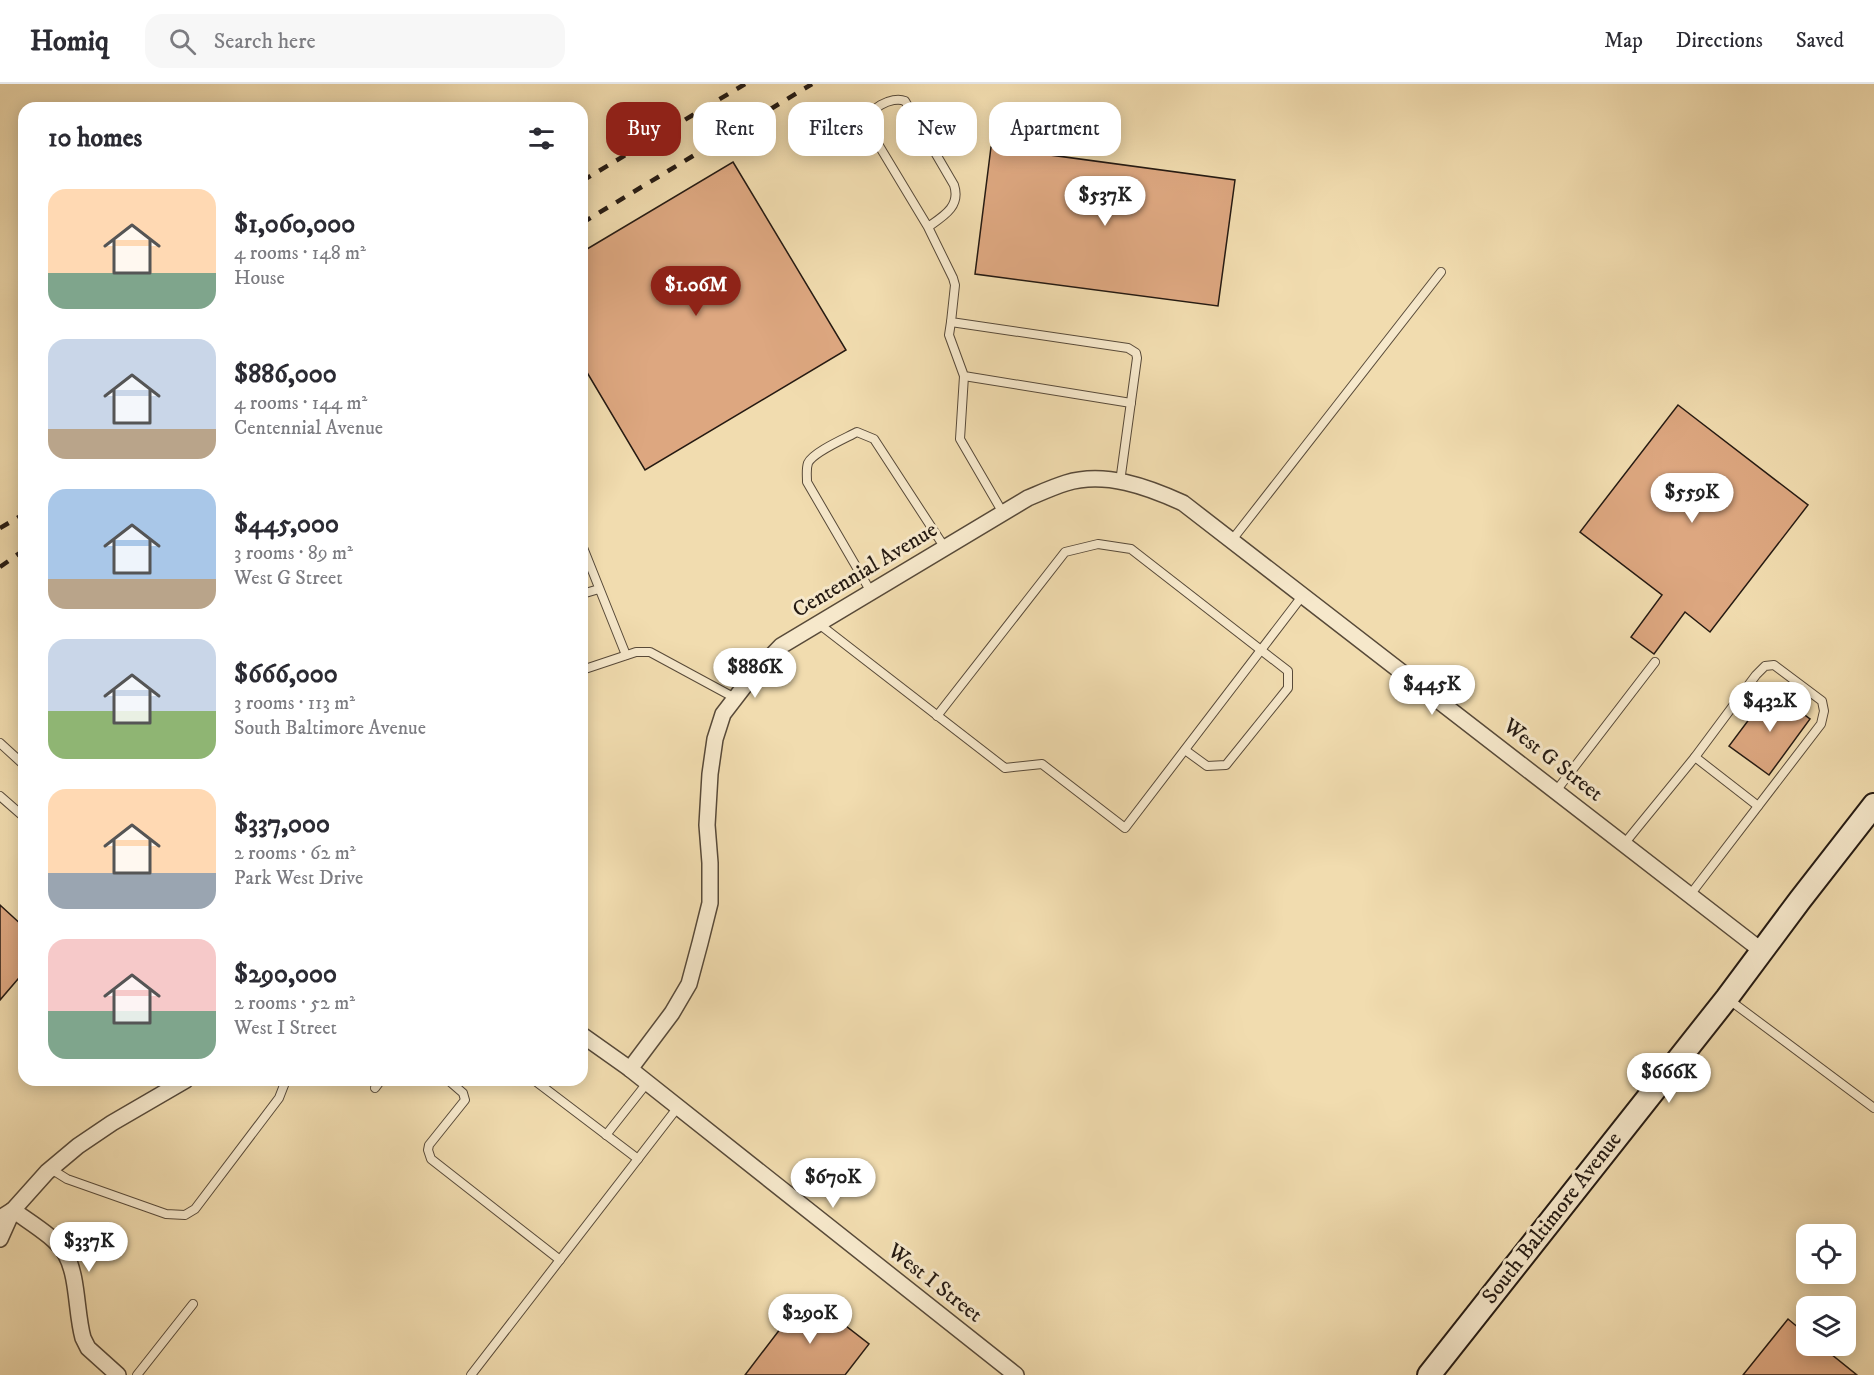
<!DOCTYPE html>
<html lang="en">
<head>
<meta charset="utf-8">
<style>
	:root { --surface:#fff; --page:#f7f7f7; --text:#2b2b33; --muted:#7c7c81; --line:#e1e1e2; --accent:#8f2418 }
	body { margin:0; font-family:"IM FELL DW Pica",serif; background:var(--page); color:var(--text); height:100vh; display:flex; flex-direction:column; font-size:22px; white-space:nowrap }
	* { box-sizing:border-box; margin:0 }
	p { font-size:20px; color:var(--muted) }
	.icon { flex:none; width:33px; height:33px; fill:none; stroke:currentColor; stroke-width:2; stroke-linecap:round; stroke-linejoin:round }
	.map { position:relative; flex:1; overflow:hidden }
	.details { position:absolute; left:18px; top:18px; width:570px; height:984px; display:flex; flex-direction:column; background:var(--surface); border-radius:18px; box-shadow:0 3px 15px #0003 }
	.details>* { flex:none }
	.hud { position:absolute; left:606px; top:18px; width:570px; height:54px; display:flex; gap:12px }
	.tools { position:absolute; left:1796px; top:1140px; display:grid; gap:12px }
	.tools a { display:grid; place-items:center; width:60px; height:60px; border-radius:12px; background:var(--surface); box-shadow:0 3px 15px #0003; font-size:30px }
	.price { position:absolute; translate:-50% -51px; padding:0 14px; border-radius:21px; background:#fff; color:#222; font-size:20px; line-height:39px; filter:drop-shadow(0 2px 3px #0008) }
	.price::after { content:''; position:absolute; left:50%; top:36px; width:18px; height:14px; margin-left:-9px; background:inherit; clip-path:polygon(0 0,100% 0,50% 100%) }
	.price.selected { background:var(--accent); color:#fff }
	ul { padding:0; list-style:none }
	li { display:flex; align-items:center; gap:18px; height:150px; padding:0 30px }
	li span { display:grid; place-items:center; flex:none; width:168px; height:120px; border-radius:18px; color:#555 }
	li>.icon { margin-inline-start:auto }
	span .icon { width:72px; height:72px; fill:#fffc; stroke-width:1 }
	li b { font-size:26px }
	h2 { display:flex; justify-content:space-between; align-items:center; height:72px; padding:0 30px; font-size:26px }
	.pill { padding:0 21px; border-radius:18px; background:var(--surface); box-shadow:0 3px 15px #0003; font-size:21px; line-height:54px }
	.pill.selected { background:var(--accent); color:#fff }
	header { display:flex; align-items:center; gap:36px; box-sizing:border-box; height:84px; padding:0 30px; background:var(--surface); border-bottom:2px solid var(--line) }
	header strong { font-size:28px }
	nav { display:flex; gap:33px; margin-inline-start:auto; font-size:21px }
	.search { width:420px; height:54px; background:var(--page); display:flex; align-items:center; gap:15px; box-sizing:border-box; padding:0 21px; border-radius:18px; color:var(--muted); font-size:22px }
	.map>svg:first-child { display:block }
	.building { fill:#dda780; stroke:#251a12; stroke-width:1.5 }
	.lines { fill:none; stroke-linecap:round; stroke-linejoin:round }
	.lane-casing { stroke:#584a39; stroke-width:10 }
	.street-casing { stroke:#584a39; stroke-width:18 }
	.secondary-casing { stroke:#251a12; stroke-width:26 }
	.lane { stroke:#f6e8cb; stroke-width:8 }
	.street { stroke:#f6e8cb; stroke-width:15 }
	.secondary { stroke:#f6e8cb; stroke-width:22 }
	.rail { stroke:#251a12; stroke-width:4.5; stroke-dasharray:10 10; stroke-linecap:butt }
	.labels { text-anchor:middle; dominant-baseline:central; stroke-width:6; stroke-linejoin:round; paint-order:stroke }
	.street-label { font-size:22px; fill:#251a12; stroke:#f6e8cb }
</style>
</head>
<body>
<header>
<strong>Homiq</strong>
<div class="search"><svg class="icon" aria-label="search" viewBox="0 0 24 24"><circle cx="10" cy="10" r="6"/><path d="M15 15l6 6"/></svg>Search here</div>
<nav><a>Map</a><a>Directions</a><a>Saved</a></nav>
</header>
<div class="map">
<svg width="1874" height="1291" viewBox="0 0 1874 1291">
	<rect width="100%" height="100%" fill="#f1dcaf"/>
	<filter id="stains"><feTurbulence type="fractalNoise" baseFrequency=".00333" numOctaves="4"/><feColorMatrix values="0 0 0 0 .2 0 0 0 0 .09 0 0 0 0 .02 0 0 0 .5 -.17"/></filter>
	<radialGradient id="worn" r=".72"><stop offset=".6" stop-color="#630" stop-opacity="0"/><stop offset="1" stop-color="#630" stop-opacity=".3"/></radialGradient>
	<g class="building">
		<polygon points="991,63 1235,96 1218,222 975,190"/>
		<polygon points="733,78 846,266 645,386 582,280 582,168"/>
		<polygon points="1678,321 1808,421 1710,548 1685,528 1654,570 1631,553 1662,511 1580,448"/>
		<polygon points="1771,606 1810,635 1769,691 1729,662"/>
		<polygon points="0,821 24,843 24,888 0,916"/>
		<polygon points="806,1211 869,1260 845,1291 745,1291"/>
		<polygon points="1788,1235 1806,1250 1806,1262 1821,1262 1857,1291 1743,1291"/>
	</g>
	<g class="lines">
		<g class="lane-casing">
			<g id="lane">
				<path d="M928,143C944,132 961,122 954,101L905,17C892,11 866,26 866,40L928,143L953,194L955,201L951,238L1128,264L1136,269L1137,274L1120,398"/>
				<polyline points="951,238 949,251 964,292 1131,319"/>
				<polyline points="964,292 960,355 1003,429"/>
				<polyline points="1232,456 1441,188"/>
				<polyline points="582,461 626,571"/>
				<path d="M871,508L807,398C807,391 806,385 808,379C813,368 846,354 857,348L874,355L945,464"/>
				<polyline points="582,510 599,505"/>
				<polyline points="819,540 1005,684 1042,680 1125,744 1303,511"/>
				<polyline points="582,586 636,568 650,568 735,614"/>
				<polyline points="937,632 1065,468 1098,460 1131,465 1288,587 1288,604 1226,681 1207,682 1185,666"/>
				<polyline points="0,659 24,681"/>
				<polyline points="1695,673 1758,722"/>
				<polyline points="1556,707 1655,578"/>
				<polyline points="0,712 24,733"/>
				<polyline points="1624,760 1695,673 1756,591 1765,582 1774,581 1822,617 1824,627 1821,640 1690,811"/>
				<polyline points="1728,915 1874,1024"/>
				<polyline points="448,996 463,1009 465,1016 429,1061 428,1066 431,1075 560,1176"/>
				<polyline points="534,996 638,1075"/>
				<polyline points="375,1004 381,996"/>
				<polyline points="606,1051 647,999"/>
				<polyline points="51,1085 67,1095 166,1130 185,1131 195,1125 279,1014 286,996"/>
				<polyline points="137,1291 193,1220"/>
				<polyline points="471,1291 678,1023"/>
			</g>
		</g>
		<g class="street-casing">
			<g id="street">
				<polyline points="582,951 630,985 1016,1291"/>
				<path d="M630,985L672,929L689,900L700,859L710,819V779L707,741L710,690L715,655L723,630L753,591L781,562L1028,414C1040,409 1053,403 1066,399C1105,387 1148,403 1183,419L1762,867"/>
				<path d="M13,1126C29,1138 57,1154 66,1171C78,1193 76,1229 83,1254L88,1264L118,1291"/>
				<polyline points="0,1134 13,1126 47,1088 78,1062 112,1039 186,996"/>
				<polyline points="0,1155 13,1126"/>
			</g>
		</g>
		<g class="secondary-casing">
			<polyline id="secondary" points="1429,1291 1727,914 1800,816 1874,721"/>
		</g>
		<use href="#lane" class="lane"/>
		<use href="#street" class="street"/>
		<use href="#secondary" class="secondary"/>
		<g class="rail">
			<polyline points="582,97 745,0"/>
			<polyline points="582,139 812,0"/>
			<polyline points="0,444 24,430"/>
			<polyline points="0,483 24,466"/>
		</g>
	</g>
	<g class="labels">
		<g class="street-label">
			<text transform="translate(865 486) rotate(-31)">Centennial Avenue</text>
			<text transform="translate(1553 676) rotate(38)">West G Street</text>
			<text transform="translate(1552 1134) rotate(-52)">South Baltimore Avenue</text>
			<text transform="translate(935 1199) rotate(38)">West I Street</text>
		</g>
	</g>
	<rect width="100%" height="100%" filter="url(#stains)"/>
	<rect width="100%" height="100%" fill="url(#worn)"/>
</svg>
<div class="tools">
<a><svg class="icon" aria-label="locate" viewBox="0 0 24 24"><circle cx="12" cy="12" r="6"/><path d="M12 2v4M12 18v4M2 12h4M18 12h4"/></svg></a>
<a><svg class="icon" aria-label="layers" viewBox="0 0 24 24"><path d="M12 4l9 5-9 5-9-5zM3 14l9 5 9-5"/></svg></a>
</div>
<b class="price" style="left:1105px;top:143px">$537K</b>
<b class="price selected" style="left:696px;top:233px">$1.06M</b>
<b class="price" style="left:1692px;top:440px">$559K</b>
<b class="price" style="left:755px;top:615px">$886K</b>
<b class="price" style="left:1432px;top:632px">$445K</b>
<b class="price" style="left:1770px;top:649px">$432K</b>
<b class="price" style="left:1669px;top:1020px">$666K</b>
<b class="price" style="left:833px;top:1125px">$670K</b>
<b class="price" style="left:89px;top:1189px">$337K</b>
<b class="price" style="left:810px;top:1261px">$290K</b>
<div class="hud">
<a class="pill selected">Buy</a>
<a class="pill">Rent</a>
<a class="pill">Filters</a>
<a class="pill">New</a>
<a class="pill">Apartment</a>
</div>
<section class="details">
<h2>10 homes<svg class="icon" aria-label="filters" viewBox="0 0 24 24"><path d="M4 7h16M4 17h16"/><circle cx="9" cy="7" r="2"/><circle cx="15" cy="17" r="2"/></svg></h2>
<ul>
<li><span style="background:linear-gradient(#ffd9b3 70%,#7fa58c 0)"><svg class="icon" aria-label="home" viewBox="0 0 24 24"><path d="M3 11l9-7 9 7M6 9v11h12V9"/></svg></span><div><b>$1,060,000</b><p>4 rooms · 148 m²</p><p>House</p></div></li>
<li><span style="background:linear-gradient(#c9d6e8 75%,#b9a48a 0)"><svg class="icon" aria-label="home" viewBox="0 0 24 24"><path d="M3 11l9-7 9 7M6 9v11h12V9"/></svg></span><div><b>$886,000</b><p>4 rooms · 144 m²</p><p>Centennial Avenue</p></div></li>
<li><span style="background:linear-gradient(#a9c7e8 75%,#b9a48a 0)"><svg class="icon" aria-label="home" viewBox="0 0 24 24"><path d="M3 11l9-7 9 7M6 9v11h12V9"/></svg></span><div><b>$445,000</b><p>3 rooms · 89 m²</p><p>West G Street</p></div></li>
<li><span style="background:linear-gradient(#c9d6e8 60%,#8fb573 0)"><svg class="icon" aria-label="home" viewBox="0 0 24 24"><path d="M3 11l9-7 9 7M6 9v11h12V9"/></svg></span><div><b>$666,000</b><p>3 rooms · 113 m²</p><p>South Baltimore Avenue</p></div></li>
<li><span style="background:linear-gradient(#ffd9b3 70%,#9aa5b1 0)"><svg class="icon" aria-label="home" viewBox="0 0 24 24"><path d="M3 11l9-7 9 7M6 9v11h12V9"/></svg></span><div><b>$337,000</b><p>2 rooms · 62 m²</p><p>Park West Drive</p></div></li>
<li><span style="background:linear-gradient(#f6c9c9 60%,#7fa58c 0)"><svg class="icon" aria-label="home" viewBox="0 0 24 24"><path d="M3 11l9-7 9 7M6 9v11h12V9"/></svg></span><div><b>$290,000</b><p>2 rooms · 52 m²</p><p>West I Street</p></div></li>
</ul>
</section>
</div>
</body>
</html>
